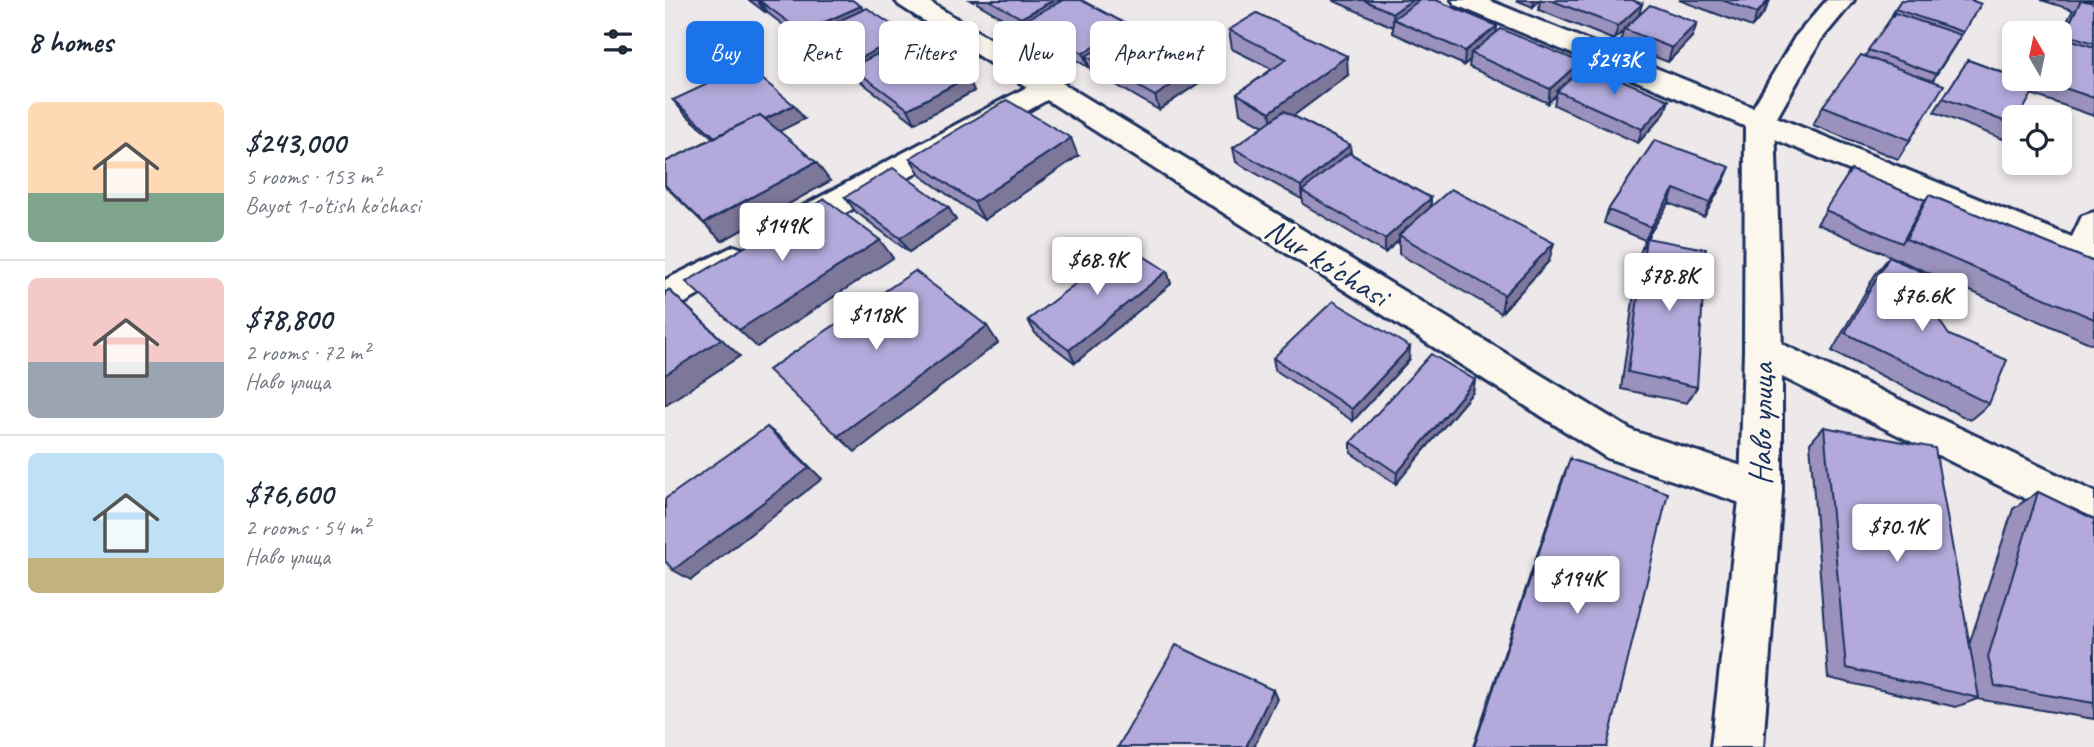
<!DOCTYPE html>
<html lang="en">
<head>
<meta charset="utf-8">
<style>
	:root { --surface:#fff; --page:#f6f6f7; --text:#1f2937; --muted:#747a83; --line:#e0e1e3; --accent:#1a73e8 }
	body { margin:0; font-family:Caveat,sans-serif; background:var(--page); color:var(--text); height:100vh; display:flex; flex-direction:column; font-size:26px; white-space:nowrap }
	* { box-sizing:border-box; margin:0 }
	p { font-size:23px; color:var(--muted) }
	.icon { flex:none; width:38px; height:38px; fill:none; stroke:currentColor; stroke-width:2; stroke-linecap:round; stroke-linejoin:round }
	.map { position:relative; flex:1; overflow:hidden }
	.panel { display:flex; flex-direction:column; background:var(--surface); width:665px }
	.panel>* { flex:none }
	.guide { position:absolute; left:21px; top:21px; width:665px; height:63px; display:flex; gap:14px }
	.needle { width:46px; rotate:351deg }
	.buttons { position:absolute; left:1337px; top:21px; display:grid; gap:14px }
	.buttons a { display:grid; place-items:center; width:70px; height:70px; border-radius:10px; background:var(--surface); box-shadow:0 4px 10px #0003; font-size:35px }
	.price { position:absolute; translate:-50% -60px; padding:0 16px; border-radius:7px; background:#fff; color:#222; font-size:23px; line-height:46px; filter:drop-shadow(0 2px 4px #0008) }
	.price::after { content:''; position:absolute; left:50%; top:42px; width:21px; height:16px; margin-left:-10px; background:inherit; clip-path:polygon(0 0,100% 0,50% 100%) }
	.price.active { background:var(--accent); color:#fff }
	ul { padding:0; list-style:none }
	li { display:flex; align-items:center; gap:21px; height:175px; padding:0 28px }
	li+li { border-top:2px solid var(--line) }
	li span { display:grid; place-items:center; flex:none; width:196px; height:140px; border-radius:10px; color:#555 }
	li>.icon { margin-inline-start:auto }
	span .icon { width:84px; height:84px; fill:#fffc; stroke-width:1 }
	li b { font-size:30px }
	h2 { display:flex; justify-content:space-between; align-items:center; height:84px; padding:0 28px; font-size:30px }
	.chip { padding:0 24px; border-radius:10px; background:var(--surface); box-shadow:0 4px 10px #0003; font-size:24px; line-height:63px }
	.chip.active { background:var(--accent); color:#fff }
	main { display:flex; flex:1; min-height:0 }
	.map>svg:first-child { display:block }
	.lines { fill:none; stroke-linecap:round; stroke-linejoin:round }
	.street-casing { stroke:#1b2f5e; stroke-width:6 }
	.secondary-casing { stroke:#1b2f5e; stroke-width:6 }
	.street { fill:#fbf7ec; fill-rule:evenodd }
	.secondary { fill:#fbf7ec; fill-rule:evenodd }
	.wall { fill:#9a92bc; stroke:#1b2f5e; stroke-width:2 }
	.shaded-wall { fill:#7d7799; stroke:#1b2f5e; stroke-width:2 }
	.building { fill:#b3aadb; stroke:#1b2f5e; stroke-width:2 }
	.labels { text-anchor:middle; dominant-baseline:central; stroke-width:6; stroke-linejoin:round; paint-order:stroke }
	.street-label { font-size:33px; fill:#1b2f5e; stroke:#fbf7ec }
</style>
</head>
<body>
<main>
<section class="panel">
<h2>8 homes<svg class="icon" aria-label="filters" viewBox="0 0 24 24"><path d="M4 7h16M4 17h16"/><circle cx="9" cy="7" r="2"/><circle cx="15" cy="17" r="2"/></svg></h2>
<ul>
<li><span style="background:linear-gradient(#ffd9b3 65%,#7fa58c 0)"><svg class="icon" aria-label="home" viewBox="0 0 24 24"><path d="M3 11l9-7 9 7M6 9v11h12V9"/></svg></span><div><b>$243,000</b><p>5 rooms · 153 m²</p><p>Bayot 1-o'tish ko'chasi</p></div></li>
<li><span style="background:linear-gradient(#f6c9c9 60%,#9aa5b1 0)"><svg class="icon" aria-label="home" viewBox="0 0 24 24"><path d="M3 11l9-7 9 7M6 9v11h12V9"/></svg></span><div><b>$78,800</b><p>2 rooms · 72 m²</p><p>Наво улица</p></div></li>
<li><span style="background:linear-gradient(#bfe0f5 75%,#c2b280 0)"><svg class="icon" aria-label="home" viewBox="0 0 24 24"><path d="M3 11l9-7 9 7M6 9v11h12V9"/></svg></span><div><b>$76,600</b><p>2 rooms · 54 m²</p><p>Наво улица</p></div></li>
</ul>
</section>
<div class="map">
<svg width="1429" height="747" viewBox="0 0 1429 747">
	<rect width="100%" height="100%" fill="#ede8e9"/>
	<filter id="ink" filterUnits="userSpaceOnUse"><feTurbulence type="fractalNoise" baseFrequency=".0143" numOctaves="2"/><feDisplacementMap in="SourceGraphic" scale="14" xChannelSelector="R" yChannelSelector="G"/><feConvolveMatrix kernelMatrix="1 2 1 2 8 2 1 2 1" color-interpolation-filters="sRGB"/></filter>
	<g filter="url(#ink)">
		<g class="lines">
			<g class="street-casing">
				<g id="street">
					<polygon points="230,0 261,0 968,431 1111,477 1117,491 1111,505 1096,510 942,458 382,100 134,239 122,242 110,239 105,230 110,221 362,87 234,5"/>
					<polygon points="787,0 823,0 1407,237 1417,216 1429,212 1429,273 791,5"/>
					<polygon points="69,246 81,250 86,259 81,268 13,307 0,311 0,280"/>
					<polygon points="1098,335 1429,492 1429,533 1085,361 1079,350 1085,339"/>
				</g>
			</g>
			<g class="secondary-casing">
				<polygon id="secondary" points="1162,0 1189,0 1156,40 1110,121 1117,350 1117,491 1098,747 1046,747 1075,491 1079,350 1080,121 1130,37"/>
			</g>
			<use href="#street" class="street"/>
			<use href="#secondary" class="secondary"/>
		</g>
		<g class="wall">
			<polygon points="84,0 187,0 198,10 242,35 244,39 303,77 309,91 250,123 195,81 193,77 191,78 152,49 150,45 146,46 104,14 102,11 100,12"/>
			<polygon points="305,0 416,0 465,26 467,33 532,68 535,82 494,110 426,70 424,66 423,67 366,34 364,30 361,32 312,3 311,0 308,2"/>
			<polygon points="667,0 771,0 832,26 831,33 912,73 1004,100 999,114 973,143 889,105 891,95 883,103 804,67 805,60 799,65 728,33 728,27"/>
			<polygon points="851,0 967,0 977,4 973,16 1032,23 1027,37 1003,62 955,43 958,31 949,40 874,10 875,0 868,7"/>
			<polygon points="1014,0 1105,0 1099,13 1087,27"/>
			<polygon points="1236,0 1308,0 1308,1 1316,4 1268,80 1245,140 1233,159 1148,125 1158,106 1200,56 1223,23 1230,9"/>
			<polygon points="1376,0 1429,0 1429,116 1366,94 1349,125 1338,139 1269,112 1303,60 1367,83 1369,79 1395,79 1395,35 1408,10"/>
			<polygon points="564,30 683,75 628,116 685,145 686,154 766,198 766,206 884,261 836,313 734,254 734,240 720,253 638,204 638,200 571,162 568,148 599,126 575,113 572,94 607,69 567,49"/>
			<polygon points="8,100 139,119 114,131 165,181 57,241 0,186 0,162 48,138 20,114"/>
			<polygon points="990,140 1059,181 1039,217 1004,203 982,238 1032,387 1022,403 956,389 974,256 980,240 939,223 943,210"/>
			<polygon points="413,156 319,220 256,176 245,158"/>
			<polygon points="1186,170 1260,200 1264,195 1429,262 1429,345 1152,224"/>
			<polygon points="180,197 283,207 291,220 244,252 190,211"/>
			<polygon points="1224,257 1261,300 1324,404 1305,420 1167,351 1210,275"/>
			<polygon points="502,271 506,284 410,363 370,333 363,320"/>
			<polygon points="608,358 744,360 688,421 610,370"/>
			<polygon points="810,380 808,392 731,484 686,453 686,442"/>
			<polygon points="1159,427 1304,645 1348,509 1373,492 1429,519 1429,719 1312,699 1291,707 1163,678 1145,443"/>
			<polygon points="905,459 942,747 808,747 899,474"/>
		</g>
		<g class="shaded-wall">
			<polygon points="92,0 128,0 95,1 102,11 100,12"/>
			<polygon points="389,0 402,0 360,20 364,30 361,32 356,18"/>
			<polygon points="747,0 756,0 728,19 728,27 728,13"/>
			<polygon points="869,0 875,0 868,7"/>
			<polygon points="1105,0 1099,13 1087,27 1092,13"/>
			<polygon points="977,4 973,18 959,29 958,31 949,40 953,26"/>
			<polygon points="196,6 203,20 143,35 150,45 146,46 137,32"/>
			<polygon points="1032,23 1027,37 1003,62 1007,48"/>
			<polygon points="465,26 469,40 421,56 424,66 423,67 418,53"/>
			<polygon points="832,26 830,40 806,53 805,60 799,65 800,51"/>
			<polygon points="242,35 249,49 186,67 193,77 191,78 183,64"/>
			<polygon points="682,56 683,75 608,131 605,112"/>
			<polygon points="915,62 911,76 892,91 891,95 883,103 885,89"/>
			<polygon points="532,68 535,82 494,110 490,96"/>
			<polygon points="303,77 309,91 250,123 243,109"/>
			<polygon points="1004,100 999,114 973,143 977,129"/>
			<polygon points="129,105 139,119 67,155 55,142"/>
			<polygon points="406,138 413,156 319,220 309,202"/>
			<polygon points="685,145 686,159 637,191 637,200 636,186"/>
			<polygon points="151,162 165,181 57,241 39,223"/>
			<polygon points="1065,167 1059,181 1039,217 1045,203"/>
			<polygon points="1009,189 1004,203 980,241 986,227"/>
			<polygon points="766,198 765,211 734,235 734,240 720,253 720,239"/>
			<polygon points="283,207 291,220 244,252 235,238"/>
			<polygon points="215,240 228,258 92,347 74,330"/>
			<polygon points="889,243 884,261 836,313 839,295"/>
			<polygon points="502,271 506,284 410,363 404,350"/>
			<polygon points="4,290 75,356 0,405 0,375"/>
			<polygon points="322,326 333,343 190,452 173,436"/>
			<polygon points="745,347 744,360 688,421 687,409"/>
			<polygon points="810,380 808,392 731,484 732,473"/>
			<polygon points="102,427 116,438 157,479 26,580 8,570"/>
			<polygon points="608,690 612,699 589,747 581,747"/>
		</g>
		<g class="building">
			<polygon points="96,0 187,0 196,6 137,32 95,1"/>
			<polygon points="324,0 389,0 356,18"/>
			<polygon points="398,0 416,0 465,26 418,53 360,20"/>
			<polygon points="698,0 747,0 728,13"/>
			<polygon points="755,0 771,0 832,26 800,51 728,19"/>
			<polygon points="885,0 967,0 977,4 953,26"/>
			<polygon points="1057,0 1104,0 1092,13"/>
			<polygon points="1236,0 1305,0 1316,4 1298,32 1230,9"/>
			<polygon points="1416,0 1429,3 1429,43 1399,34"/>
			<polygon points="985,5 1032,23 1007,48 959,29"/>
			<polygon points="202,8 242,35 183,64 143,35"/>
			<polygon points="592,13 682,56 605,112 572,94 622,59 564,30"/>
			<polygon points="1230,13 1296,35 1271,74 1203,50"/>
			<polygon points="836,29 915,62 885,89 806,53"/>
			<polygon points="463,32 532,68 490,96 421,56"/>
			<polygon points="1395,36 1429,47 1429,98 1373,79 1395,79"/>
			<polygon points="245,38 303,77 243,109 186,67"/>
			<polygon points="1196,55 1279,85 1245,140 1158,106"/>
			<polygon points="1303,60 1349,77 1349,79 1355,79 1372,85 1354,117 1349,117 1349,125 1278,98"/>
			<polygon points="921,65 1004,100 977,129 892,91"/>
			<polygon points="81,66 129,105 100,119 95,115 50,137 8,100"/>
			<polygon points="342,100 406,138 309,202 245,158"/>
			<polygon points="619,111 685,145 636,186 568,148"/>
			<polygon points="95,115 151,162 39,223 0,185 0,162"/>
			<polygon points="990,140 1065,167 1045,203 1009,189 986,227 943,210"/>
			<polygon points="684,153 766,198 720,239 637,191"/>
			<polygon points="228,168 283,207 235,238 180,197"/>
			<polygon points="1186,170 1260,200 1237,243 1160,210"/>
			<polygon points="786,189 889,243 839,295 734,235"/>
			<polygon points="1264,195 1429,262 1429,319 1241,239"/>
			<polygon points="160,199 215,240 74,330 21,282"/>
			<polygon points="981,238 1041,249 1032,387 963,372"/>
			<polygon points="461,245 502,271 404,350 363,320"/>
			<polygon points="1224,257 1273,279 1261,300 1284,335 1342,360 1324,404 1180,333"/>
			<polygon points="250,271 322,326 173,436 103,370"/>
			<polygon points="4,290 56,339 0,375 0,292"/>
			<polygon points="668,301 745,347 687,409 608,358"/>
			<polygon points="766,354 810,380 732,473 686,442"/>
			<polygon points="102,427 144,468 8,570 0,561 0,499"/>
			<polygon points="1159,427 1270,448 1314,698 1181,668"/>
			<polygon points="905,459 1003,493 942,747 809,747"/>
			<polygon points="1373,492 1429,519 1429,703 1330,686 1323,657"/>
			<polygon points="511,645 608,690 581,747 453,747"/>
		</g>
	</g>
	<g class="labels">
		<g class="street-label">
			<text transform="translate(662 262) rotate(32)">Nur ko'chasi</text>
			<text transform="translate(1096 424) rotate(-89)">Наво улица</text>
		</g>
	</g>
</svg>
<div class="buttons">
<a><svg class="needle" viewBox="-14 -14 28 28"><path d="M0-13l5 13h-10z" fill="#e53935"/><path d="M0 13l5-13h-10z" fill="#747a83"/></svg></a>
<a><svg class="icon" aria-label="locate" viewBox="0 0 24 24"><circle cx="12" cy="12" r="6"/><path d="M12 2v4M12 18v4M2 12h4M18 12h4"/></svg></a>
</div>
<b class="price active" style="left:949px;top:97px">$243K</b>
<b class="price" style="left:117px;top:263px">$149K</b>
<b class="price" style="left:432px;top:297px">$68.9K</b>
<b class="price" style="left:1004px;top:313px">$78.8K</b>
<b class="price" style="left:1257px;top:333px">$76.6K</b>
<b class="price" style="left:211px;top:352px">$118K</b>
<b class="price" style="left:1232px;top:564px">$70.1K</b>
<b class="price" style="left:912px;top:616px">$194K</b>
<div class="guide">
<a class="chip active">Buy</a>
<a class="chip">Rent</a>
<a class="chip">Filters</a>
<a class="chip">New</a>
<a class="chip">Apartment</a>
</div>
</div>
</main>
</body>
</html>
